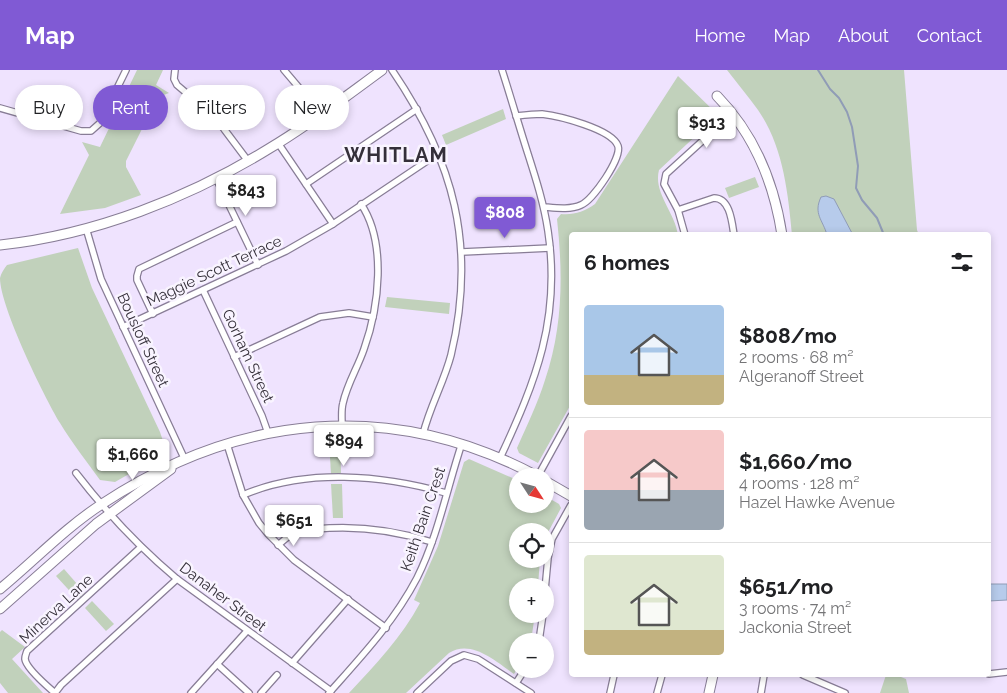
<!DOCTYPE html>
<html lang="en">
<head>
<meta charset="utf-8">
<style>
	:root { --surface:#fff; --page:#f6f6f6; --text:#202124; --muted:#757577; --line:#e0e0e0; --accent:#805ad4 }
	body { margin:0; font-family:Raleway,sans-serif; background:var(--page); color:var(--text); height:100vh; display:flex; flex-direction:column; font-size:19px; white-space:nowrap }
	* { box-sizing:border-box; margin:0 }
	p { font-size:16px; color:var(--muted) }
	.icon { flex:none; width:28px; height:28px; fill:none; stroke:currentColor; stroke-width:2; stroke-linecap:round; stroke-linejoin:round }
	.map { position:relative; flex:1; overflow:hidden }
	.drawer { position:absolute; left:569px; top:162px; width:422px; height:445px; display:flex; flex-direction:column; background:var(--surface); border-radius:5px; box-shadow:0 2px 8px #0003 }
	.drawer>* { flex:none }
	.banner { position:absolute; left:15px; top:15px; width:475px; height:45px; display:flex; gap:10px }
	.needle { width:32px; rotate:126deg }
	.fabs { position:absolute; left:509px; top:398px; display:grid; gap:10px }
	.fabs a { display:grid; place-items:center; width:45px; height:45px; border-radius:50%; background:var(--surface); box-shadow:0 2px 8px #0003; font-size:25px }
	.price { position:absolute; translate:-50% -42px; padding:0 11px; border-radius:5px; background:#fff; color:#222; font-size:16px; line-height:32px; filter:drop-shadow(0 1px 2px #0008) }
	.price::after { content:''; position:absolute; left:50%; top:30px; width:15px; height:11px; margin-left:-8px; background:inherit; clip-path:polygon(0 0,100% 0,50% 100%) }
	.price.on { background:var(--accent); color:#fff }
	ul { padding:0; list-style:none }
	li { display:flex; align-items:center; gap:15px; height:125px; padding:0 15px }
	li+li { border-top:1px solid var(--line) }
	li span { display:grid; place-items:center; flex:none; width:140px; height:100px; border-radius:5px; color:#555 }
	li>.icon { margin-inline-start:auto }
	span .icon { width:60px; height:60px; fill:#fffc; stroke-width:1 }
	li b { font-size:21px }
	h2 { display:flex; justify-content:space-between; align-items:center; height:60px; padding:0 15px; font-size:21px }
	.tag { padding:0 18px; border-radius:22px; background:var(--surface); box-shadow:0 2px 8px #0003; font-size:18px; line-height:45px }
	.tag.on { background:var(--accent); color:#fff }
	header { display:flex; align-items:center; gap:30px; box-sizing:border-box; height:70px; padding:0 25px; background:var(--accent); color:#fff }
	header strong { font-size:24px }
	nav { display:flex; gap:28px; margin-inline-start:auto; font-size:18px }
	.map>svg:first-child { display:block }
	.green { fill:#c1d1bb }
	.water { fill:#b7cbeb; stroke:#909cb6 }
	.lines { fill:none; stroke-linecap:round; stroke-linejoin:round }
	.stream { stroke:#909cb6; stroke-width:2 }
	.street-casing { stroke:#887d96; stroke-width:8 }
	.secondary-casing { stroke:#887d96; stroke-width:11 }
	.street { stroke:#fff; stroke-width:5.5 }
	.secondary { stroke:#fff; stroke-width:9 }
	.labels { text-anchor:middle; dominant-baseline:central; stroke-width:5; stroke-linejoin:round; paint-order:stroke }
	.street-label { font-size:15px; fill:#35303a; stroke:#f9f4ff }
	.district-label { font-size:20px; font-weight:bold; letter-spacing:1px; fill:#35303a; stroke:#f9f4ff }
</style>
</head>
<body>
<header>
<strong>Map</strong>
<nav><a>Home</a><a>Map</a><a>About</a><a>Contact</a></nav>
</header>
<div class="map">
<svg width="1007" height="623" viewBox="0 0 1007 623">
	<rect width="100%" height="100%" fill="#efe3fe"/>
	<g class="green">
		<polygon points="137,0 163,0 156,15 169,23 158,27 126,91 126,97 141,125 105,138 60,144 89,85 82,72 100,77"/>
		<path d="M727,0H904L917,160L919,165H792C788,122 783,76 758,40C748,26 737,13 727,0Z"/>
		<path d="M678,6L716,43L715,48L659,100C653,123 675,142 678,165H571V334L538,393L519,383L517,378C527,355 538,333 545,310C563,257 563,204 557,149L561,144C574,145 584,142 595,134Z"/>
		<polygon points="503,39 506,49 446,75 442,65"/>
		<polygon points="755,107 759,117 729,128 725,118"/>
		<path d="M78,178L92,218L160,362L166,380L164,384L115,412L100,410C87,392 72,373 60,353C44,326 0,237 0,208C1,203 4,199 7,195Z"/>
		<polygon points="387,227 450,233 449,244 385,237"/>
		<polygon points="329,370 340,370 341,403 331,404"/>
		<path d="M469,389L517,410L518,434H545V426L559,434L561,438L545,468V461H518V489H540L538,516H518V544H535L531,571H518L517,599L514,604C496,592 472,569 449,583L406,623H349C375,595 402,567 420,533L414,530L438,476L464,392Z"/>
		<polygon points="331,414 342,414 343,448 333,448"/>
		<polygon points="64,499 85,523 78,530 56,506"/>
		<polygon points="92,531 114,554 106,561 85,538"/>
		<polygon points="2,560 25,577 12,589 43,623 8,623 0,613 0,562"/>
		<polygon points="886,605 896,605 906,609 909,623 880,623"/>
	</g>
	<g class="water">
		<path d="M826,126L834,129L853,165H827C823,150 813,144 821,127Z"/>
		<polygon points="989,514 1007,514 1007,530 989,531"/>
	</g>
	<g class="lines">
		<polyline class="stream" points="818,0 830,19 839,28 847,42 852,57 858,96 856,118 862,130 877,148 884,165"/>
		<g class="street-casing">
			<g id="street">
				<polyline points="175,0 174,9 177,15 211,44 224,59 248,91"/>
				<polyline points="284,0 301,20 319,46"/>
				<path d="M392,0C454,91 477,176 451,285C444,312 430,336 423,364"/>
				<polyline points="0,38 81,61 91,61 100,53 126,0"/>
				<path d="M516,46C525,45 534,44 542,44C559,46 612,59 618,76C622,88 593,130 581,135C570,140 556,138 544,137"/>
				<polyline points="278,73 333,154"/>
				<polyline points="216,108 258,195"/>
				<polyline points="306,114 417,39"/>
				<path d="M678,140L714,128C730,128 732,152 734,165"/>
				<polyline points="86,158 101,209 185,390"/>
				<polyline points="685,165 678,140 664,114 666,104 732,44"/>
				<polyline points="462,182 550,178"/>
				<polyline points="203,220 262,346 268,363"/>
				<polyline points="153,244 137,210 137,206 139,199 237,152"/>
				<polyline points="123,257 286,181 333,154 439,83"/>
				<polyline points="234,287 320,247 349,243 373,247"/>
				<path d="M342,356C342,348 341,340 343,333C347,314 358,297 364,279C379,237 387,173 361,134"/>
				<polyline points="227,374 243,425 259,453 268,464 294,490 386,558"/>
				<path d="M500,388C536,311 561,248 548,161C544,134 536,109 528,84C519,56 511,28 502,0"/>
				<path d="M76,403C106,442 139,477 177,509L331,621"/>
				<polyline points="538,406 571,346"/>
				<path d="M243,425C307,398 382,405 446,423"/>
				<path d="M278,475C282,472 286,468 290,465C298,461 308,460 316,459C355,455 394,460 432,472"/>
				<polyline points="545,520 548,488 552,469 571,435"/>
				<polyline points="539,571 543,544"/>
				<polyline points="292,593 348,529"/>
				<polyline points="217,594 249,623"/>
				<polyline points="989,604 1007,602"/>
				<polyline points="803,605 845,623"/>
				<polyline points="516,613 525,599"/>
				<path d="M55,623C48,617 26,598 25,589C25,586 26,584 27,581L141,477"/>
				<polyline points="55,623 61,615 177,509"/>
				<polyline points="191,623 247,561"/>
				<polyline points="261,623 277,605"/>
				<path d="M329,623C361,587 394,552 417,508C438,466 447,418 462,373"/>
				<polyline points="417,623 451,591 464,585 478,589 531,623"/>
				<polyline points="610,623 614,605"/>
				<polyline points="657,623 662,605"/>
				<polyline points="761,623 764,605"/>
			</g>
		</g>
		<g class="secondary-casing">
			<g id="secondary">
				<path d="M717,26C754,64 774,113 782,165"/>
				<path d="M0,175C94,165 189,128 270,78C309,55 345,27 382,0"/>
				<polyline points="545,411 571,426"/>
				<path d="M0,519C34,491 65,458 102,434C238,344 391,328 537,406"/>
				<polyline points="0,539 96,454 171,399"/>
				<polyline points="709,623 713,605"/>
			</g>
		</g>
		<use href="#street" class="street"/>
		<use href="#secondary" class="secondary"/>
	</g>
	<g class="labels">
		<g class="street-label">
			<text transform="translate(214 201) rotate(-25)">Maggie Scott Terrace</text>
			<text transform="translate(143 270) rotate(65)">Bousloff Street</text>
			<text transform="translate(248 286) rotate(65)">Gorham Street</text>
			<text transform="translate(423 449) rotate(-71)">Keith Bain Crest</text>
			<text transform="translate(223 527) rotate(37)">Danaher Street</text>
			<text transform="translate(56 539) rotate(-43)">Minerva Lane</text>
		</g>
		<g class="district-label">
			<text x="396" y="85">WHITLAM</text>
		</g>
	</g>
</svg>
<div class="fabs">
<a><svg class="needle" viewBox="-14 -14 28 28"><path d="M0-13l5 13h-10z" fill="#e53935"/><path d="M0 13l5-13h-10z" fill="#757577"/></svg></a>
<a><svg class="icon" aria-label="locate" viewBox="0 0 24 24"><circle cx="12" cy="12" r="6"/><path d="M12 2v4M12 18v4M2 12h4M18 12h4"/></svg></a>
<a>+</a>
<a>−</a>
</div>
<b class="price" style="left:707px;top:79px">$913</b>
<b class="price" style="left:246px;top:147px">$843</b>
<b class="price on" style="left:505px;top:169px">$808</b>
<b class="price" style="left:344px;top:397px">$894</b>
<b class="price" style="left:133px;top:411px">$1,660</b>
<b class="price" style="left:294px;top:477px">$651</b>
<div class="banner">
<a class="tag">Buy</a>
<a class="tag on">Rent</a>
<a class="tag">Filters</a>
<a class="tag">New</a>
</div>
<section class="drawer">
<h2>6 homes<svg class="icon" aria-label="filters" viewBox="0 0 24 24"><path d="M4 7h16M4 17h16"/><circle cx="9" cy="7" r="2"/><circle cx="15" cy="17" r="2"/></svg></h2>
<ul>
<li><span style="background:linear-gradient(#a9c7e8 70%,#c2b280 0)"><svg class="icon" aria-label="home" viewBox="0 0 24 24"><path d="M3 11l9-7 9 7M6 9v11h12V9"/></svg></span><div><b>$808/mo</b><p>2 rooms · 68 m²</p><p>Algeranoff Street</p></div></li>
<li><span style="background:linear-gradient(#f6c9c9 60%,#9aa5b1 0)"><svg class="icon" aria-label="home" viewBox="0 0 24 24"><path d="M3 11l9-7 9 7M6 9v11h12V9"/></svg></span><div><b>$1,660/mo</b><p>4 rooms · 128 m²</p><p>Hazel Hawke Avenue</p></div></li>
<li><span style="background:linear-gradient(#dfe7d0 75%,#c2b280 0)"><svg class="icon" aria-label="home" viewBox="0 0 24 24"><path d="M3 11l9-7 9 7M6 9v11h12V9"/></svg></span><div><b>$651/mo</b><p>3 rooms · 74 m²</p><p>Jackonia Street</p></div></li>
</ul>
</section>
</div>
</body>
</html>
